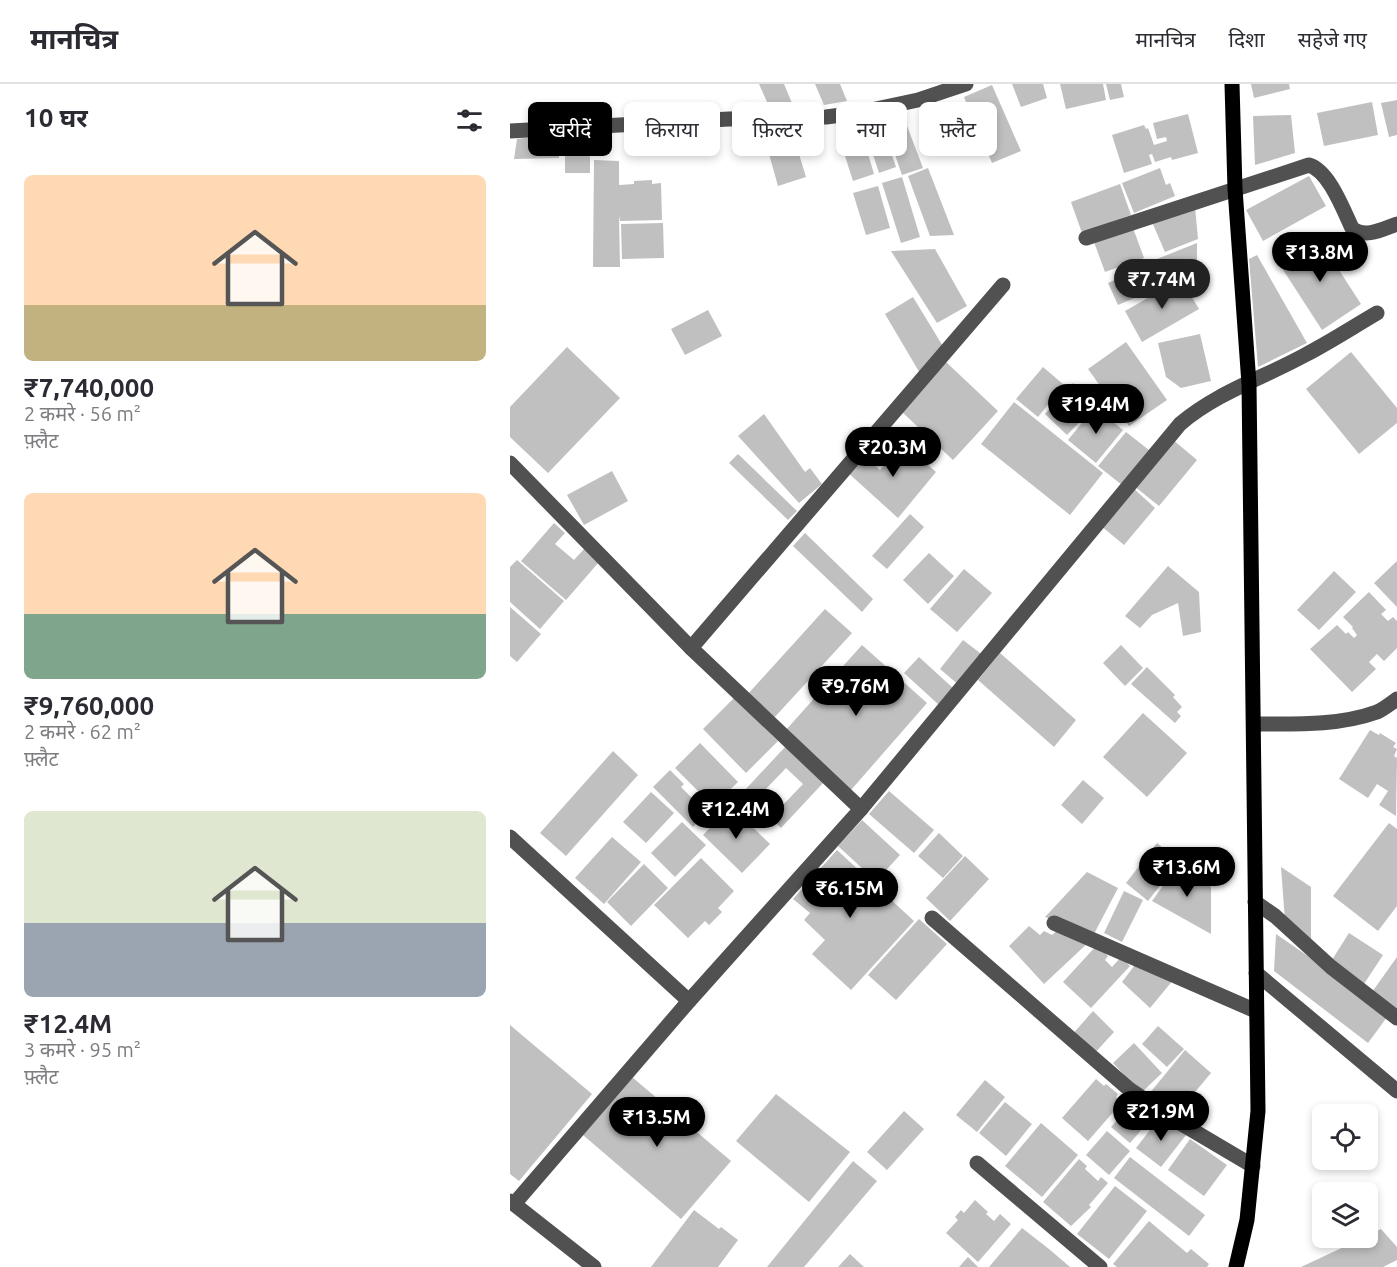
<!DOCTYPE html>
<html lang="hi">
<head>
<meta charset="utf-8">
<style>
	:root { --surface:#fff; --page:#f7f7f7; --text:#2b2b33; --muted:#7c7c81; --line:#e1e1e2; --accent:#000 }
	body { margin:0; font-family:Ubuntu,"Noto Sans Devanagari",sans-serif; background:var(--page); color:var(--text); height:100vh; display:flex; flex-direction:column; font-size:22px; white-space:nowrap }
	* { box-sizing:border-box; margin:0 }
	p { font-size:20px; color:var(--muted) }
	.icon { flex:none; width:33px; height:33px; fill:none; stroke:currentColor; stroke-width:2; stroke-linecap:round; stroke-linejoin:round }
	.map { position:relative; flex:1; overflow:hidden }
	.side { display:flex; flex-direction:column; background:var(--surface); width:510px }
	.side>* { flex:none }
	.banner { position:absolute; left:18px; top:18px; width:570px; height:54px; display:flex; gap:12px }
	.fabs { position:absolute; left:802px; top:1020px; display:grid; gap:12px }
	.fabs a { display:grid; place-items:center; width:66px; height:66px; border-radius:9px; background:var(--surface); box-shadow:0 3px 9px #0003; font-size:30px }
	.price { position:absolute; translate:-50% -51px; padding:0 14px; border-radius:21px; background:var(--accent); color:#fff; font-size:20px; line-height:39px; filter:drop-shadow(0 2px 3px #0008) }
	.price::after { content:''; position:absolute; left:50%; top:36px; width:18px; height:14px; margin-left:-9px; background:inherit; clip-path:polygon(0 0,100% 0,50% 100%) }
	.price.active { background:#222; color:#fff }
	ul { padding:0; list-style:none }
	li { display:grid; align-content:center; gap:12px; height:318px; padding:0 24px }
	li span { display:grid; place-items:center; height:186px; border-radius:9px; color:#555 }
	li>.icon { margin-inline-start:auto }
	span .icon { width:108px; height:108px; fill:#fffc; stroke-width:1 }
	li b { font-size:26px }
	h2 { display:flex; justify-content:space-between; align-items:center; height:72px; padding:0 24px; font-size:26px }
	.pill { padding:0 21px; border-radius:9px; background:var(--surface); box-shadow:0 3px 9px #0003; font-size:21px; line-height:54px }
	.pill.active { background:var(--accent); color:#fff }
	header { display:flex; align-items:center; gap:36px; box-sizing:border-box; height:84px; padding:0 30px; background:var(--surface); border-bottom:2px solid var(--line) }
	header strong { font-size:28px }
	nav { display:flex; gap:33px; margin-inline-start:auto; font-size:21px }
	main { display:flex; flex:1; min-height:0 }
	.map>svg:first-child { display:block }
	.building { fill:#c0c0c0; fill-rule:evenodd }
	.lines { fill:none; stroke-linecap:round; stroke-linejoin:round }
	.minor { stroke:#515151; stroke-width:15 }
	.major { stroke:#000; stroke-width:15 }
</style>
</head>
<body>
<header>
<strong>मानचित्र</strong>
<nav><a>मानचित्र</a><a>दिशा</a><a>सहेजे गए</a></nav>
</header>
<main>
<section class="side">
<h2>10 घर<svg class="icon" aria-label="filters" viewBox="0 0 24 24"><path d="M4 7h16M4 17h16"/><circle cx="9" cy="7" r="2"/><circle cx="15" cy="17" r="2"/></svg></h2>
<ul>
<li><span style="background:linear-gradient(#ffd9b3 70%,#c2b280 0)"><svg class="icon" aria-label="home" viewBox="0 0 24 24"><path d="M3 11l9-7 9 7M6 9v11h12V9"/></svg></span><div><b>₹7,740,000</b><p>2 कमरे · 56 m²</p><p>फ़्लैट</p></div></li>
<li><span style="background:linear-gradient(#ffd9b3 65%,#7fa58c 0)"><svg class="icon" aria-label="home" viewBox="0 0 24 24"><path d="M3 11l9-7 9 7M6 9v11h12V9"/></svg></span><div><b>₹9,760,000</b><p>2 कमरे · 62 m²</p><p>फ़्लैट</p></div></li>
<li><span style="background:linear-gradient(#dfe7d0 60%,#9aa5b1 0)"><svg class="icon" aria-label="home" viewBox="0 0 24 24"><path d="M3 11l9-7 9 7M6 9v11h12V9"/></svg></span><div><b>₹12.4M</b><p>3 कमरे · 95 m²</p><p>फ़्लैट</p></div></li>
</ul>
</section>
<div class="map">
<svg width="887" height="1183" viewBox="0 0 887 1183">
	<rect width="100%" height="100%" fill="#fff"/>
	<g class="building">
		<polygon points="249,0 274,0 284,24 261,27"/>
		<polygon points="305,0 330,0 337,17 314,21"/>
		<polygon points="502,0 533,0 537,14 511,23"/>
		<polygon points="550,0 593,0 596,16 556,25"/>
		<polygon points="596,0 611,0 614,13 600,16"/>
		<polygon points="741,0 779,0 780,5 744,14"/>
		<polygon points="482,1 511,67 482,79 454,13"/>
		<polygon points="887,16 887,51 879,53 871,19"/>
		<polygon points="862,18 868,51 814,62 807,29"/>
		<polygon points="391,26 413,84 392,91 372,33"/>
		<polygon points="368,30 386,83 369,89 352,36"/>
		<polygon points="678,30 688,69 662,76 661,73 645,78 642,70 639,71 642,80 614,89 602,51 634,41 636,45 638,44 644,61 657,57 656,53 647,55 643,39"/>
		<polygon points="781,31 785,69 745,81 743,32"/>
		<polygon points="349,40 364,90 343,97 327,47"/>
		<polygon points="282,47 296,93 268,102 253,49"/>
		<polygon points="49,49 49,74 4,75 7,55"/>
		<rect x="55" y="49" width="25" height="40"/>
		<polygon points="84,76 109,77 109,101 124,100 124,97 142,96 142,100 151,99 152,136 110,137 109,131 110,183 83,183"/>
		<polygon points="418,84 444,151 420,152 398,92"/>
		<polygon points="650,84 656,101 660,99 665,112 624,129 612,99"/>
		<polygon points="799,92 816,122 753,157 736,126"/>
		<polygon points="392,93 410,153 391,159 372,99"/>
		<polygon points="610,100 621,131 572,149 561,118"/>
		<polygon points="368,102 380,144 356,151 343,109"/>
		<polygon points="685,123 688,155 655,168 642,138"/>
		<polygon points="153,139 154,174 112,175 111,140"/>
		<polygon points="623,144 634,174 595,188 584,158"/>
		<polygon points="807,152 851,220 812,246 768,178"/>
		<polygon points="687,159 687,182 650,200 642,177"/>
		<polygon points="425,165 457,222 427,239 381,167"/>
		<polygon points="747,171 797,259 748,283 739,175"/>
		<polygon points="634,183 643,206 608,221 598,199"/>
		<polygon points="671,195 689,225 632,258 615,227"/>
		<polygon points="403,213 434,264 411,291 375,230"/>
		<polygon points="198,226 212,252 175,271 161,245"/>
		<polygon points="690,250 701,297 671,304 656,293 648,259"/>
		<polygon points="616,258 657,316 619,342 578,285"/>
		<polygon points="57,263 110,314 38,389 0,353 0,323"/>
		<polygon points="841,268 887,324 887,339 849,370 796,305"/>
		<polygon points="436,278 488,327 443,376 391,327"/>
		<polygon points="533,283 554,301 528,333 506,315"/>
		<polygon points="563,299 586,321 557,351 535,330"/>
		<polygon points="504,318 593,389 560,431 471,360"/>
		<polygon points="585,323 613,346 586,379 558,356"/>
		<polygon points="254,330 295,388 300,384 312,400 289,419 228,352"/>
		<polygon points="616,348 639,366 612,401 588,382"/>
		<polygon points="662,355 687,376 649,422 624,402"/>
		<polygon points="393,359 426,388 388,434 335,386 351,369 370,386"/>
		<polygon points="228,370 287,427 278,436 219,379"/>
		<polygon points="102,387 118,417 74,441 57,411"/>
		<polygon points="622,403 645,424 614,461 590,441"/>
		<polygon points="400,430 414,443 377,485 362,472"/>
		<polygon points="44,439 55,449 45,460 64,476 74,465 89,478 56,516 11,477"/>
		<polygon points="295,449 363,515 352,528 283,462"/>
		<polygon points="419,469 444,492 418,520 393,496"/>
		<polygon points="7,476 54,517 30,545 0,518 0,483"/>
		<polygon points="887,477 887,523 864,499"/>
		<polygon points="658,482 689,508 691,548 673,552 668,519 642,531 630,544 615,532"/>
		<polygon points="454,485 482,509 447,548 420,525"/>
		<polygon points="824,487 846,508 809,546 787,526"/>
		<polygon points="859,508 876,526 871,530 878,537 883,533 887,537 887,564 874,577 867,570 859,578 866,585 842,608 800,565 827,541 836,550 838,548 844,554 847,551 842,544 843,543 833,533"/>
		<polygon points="0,523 31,550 7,578 0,572"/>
		<polygon points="315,525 342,549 263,635 237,611"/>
		<polygon points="453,556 474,572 450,602 430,585"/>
		<polygon points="352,561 417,619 341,706 275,647"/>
		<polygon points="611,561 633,584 615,602 593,579"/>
		<polygon points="490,569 566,636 544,663 468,596"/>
		<polygon points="409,573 444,605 429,621 394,589"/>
		<polygon points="637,583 665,611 663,613 672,623 667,628 671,632 665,639 621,600"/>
		<polygon points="225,613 268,657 236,689 193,645"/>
		<polygon points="633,629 677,669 637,713 593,673"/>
		<polygon points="860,646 869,651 870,649 886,659 883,663 887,665 884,672 887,674 886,732 869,721 878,707 867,700 858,714 829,695"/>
		<polygon points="190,659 228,698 203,722 165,684"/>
		<path d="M276,662L314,698L271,744L233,708ZM276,684L293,700L271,723L254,707Z"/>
		<polygon points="103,667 128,691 56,772 30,749"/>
		<polygon points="160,686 174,700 171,703 183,715 186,712 200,726 183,743 143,703"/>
		<polygon points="573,696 594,714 572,740 551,721"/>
		<polygon points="379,707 424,746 404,769 359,730"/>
		<polygon points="141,708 164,729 136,759 113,738"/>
		<polygon points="221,722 260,760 232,789 193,751"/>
		<polygon points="352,736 390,771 366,797 328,762"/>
		<polygon points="172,738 196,761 165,793 141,769"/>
		<polygon points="879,739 887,745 887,822 868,847 823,812"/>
		<polygon points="429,749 453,772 433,794 408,772"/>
		<polygon points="102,753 131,778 94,820 65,794"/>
		<polygon points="647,759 669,777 638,817 616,799"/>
		<polygon points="327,766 404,837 341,906 302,870 315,856 294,836 300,829 283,815"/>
		<polygon points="455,772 479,795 440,837 416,814"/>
		<polygon points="191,774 224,807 208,824 212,828 199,841 195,837 178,854 144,821"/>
		<polygon points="134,780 158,804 121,842 97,818"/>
		<polygon points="669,780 701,803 701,850 642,817"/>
		<polygon points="771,783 801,803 801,861 775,837"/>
		<polygon points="577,788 608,804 584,850 535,833"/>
		<polygon points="614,807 633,816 612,858 594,849"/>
		<polygon points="409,835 437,860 386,916 358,891"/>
		<polygon points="519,842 530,851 534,847 542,851 549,845 580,857 534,900 499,862"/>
		<polygon points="839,849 873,871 854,900 820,879"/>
		<polygon points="766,850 880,929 858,959 764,887"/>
		<polygon points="587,861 598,872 595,876 602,883 611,873 620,882 581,924 553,898"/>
		<polygon points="887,873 887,926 862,908"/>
		<polygon points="628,877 664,895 640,924 612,898"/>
		<polygon points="583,927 604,948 582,972 561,952"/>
		<polygon points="0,941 82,1010 9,1097 0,1090"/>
		<polygon points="648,942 674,965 657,983 632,960"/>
		<polygon points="624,959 652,989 631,1009 603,979"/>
		<polygon points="675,966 701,989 665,1032 639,1010"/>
		<polygon points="122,993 221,1077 171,1135 73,1051"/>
		<polygon points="586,995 594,1002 596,1000 608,1010 606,1013 612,1018 578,1057 552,1034"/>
		<polygon points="475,996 495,1013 467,1048 446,1031"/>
		<polygon points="266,1010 340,1068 299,1118 226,1057"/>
		<polygon points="628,1013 646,1029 620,1059 601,1043"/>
		<polygon points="495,1018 522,1040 496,1072 469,1049"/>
		<polygon points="394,1027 414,1045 377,1086 357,1068"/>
		<polygon points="651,1032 676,1051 651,1083 626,1064"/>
		<polygon points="531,1039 568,1071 532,1113 495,1082"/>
		<polygon points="597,1047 620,1067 599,1091 576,1071"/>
		<polygon points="680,1055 717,1081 694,1112 658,1086"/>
		<polygon points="620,1073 695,1131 679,1152 604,1094"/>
		<polygon points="569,1075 577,1082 575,1085 588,1097 591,1093 598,1099 579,1121 581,1123 561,1142 533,1118"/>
		<polygon points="343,1077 367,1097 294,1183 257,1183"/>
		<polygon points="605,1102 637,1127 599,1175 567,1150"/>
		<polygon points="465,1116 478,1128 476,1130 484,1137 490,1130 501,1140 468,1178 436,1149 448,1136 445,1133 451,1126 454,1129"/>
		<polygon points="184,1126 209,1145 211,1143 228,1156 208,1183 141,1183"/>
		<polygon points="639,1137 677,1169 681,1165 699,1180 697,1183 607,1183 603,1180"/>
		<polygon points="512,1144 539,1165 560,1183 479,1183"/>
		<polygon points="871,1145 887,1163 887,1176 873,1183 791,1183 853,1154 858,1154 858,1151"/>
		<polygon points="340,1170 354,1183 328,1183"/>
		<polygon points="458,1173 468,1183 449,1183"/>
	</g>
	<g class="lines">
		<g class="minor">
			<polyline points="0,47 219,35 316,33 347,29 408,16 456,0"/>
			<path d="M576,154L799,81C819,87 833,125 842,144C855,155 873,145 887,140"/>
			<polyline points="0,379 181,564 351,725"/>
			<polyline points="181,564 493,201"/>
			<path d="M745,640C785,640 828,642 867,628C874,625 881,619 887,615"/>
			<polyline points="0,753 179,917"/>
			<polyline points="745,818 765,832 821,883 887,934"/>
			<polyline points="422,834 619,1005 660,1033 743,1082"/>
			<polyline points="544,839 746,927"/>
			<polyline points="746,889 887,1007"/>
			<polyline points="467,1079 590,1183"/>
			<polyline points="0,1117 84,1183"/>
			<path d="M4,1120L179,917L351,725L670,340C706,309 753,294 795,271C820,258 843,243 867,229"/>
		</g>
		<polyline class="major" points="722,0 725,105 739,300 748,1027 737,1136 726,1183"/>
	</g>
</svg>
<div class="fabs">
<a><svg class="icon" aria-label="locate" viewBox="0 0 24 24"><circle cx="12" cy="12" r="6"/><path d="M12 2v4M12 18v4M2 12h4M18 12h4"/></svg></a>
<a><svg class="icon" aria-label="layers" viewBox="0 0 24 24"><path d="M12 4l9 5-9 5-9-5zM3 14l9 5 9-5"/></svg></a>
</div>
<b class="price" style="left:810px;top:199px">₹13.8M</b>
<b class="price active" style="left:652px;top:226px">₹7.74M</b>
<b class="price" style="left:586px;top:351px">₹19.4M</b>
<b class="price" style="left:383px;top:394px">₹20.3M</b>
<b class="price" style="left:346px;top:633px">₹9.76M</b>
<b class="price" style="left:226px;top:756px">₹12.4M</b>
<b class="price" style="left:677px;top:814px">₹13.6M</b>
<b class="price" style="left:340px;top:835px">₹6.15M</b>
<b class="price" style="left:651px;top:1058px">₹21.9M</b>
<b class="price" style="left:147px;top:1064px">₹13.5M</b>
<div class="banner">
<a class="pill active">खरीदें</a>
<a class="pill">किराया</a>
<a class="pill">फ़िल्टर</a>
<a class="pill">नया</a>
<a class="pill">फ़्लैट</a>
</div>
</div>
</main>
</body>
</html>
